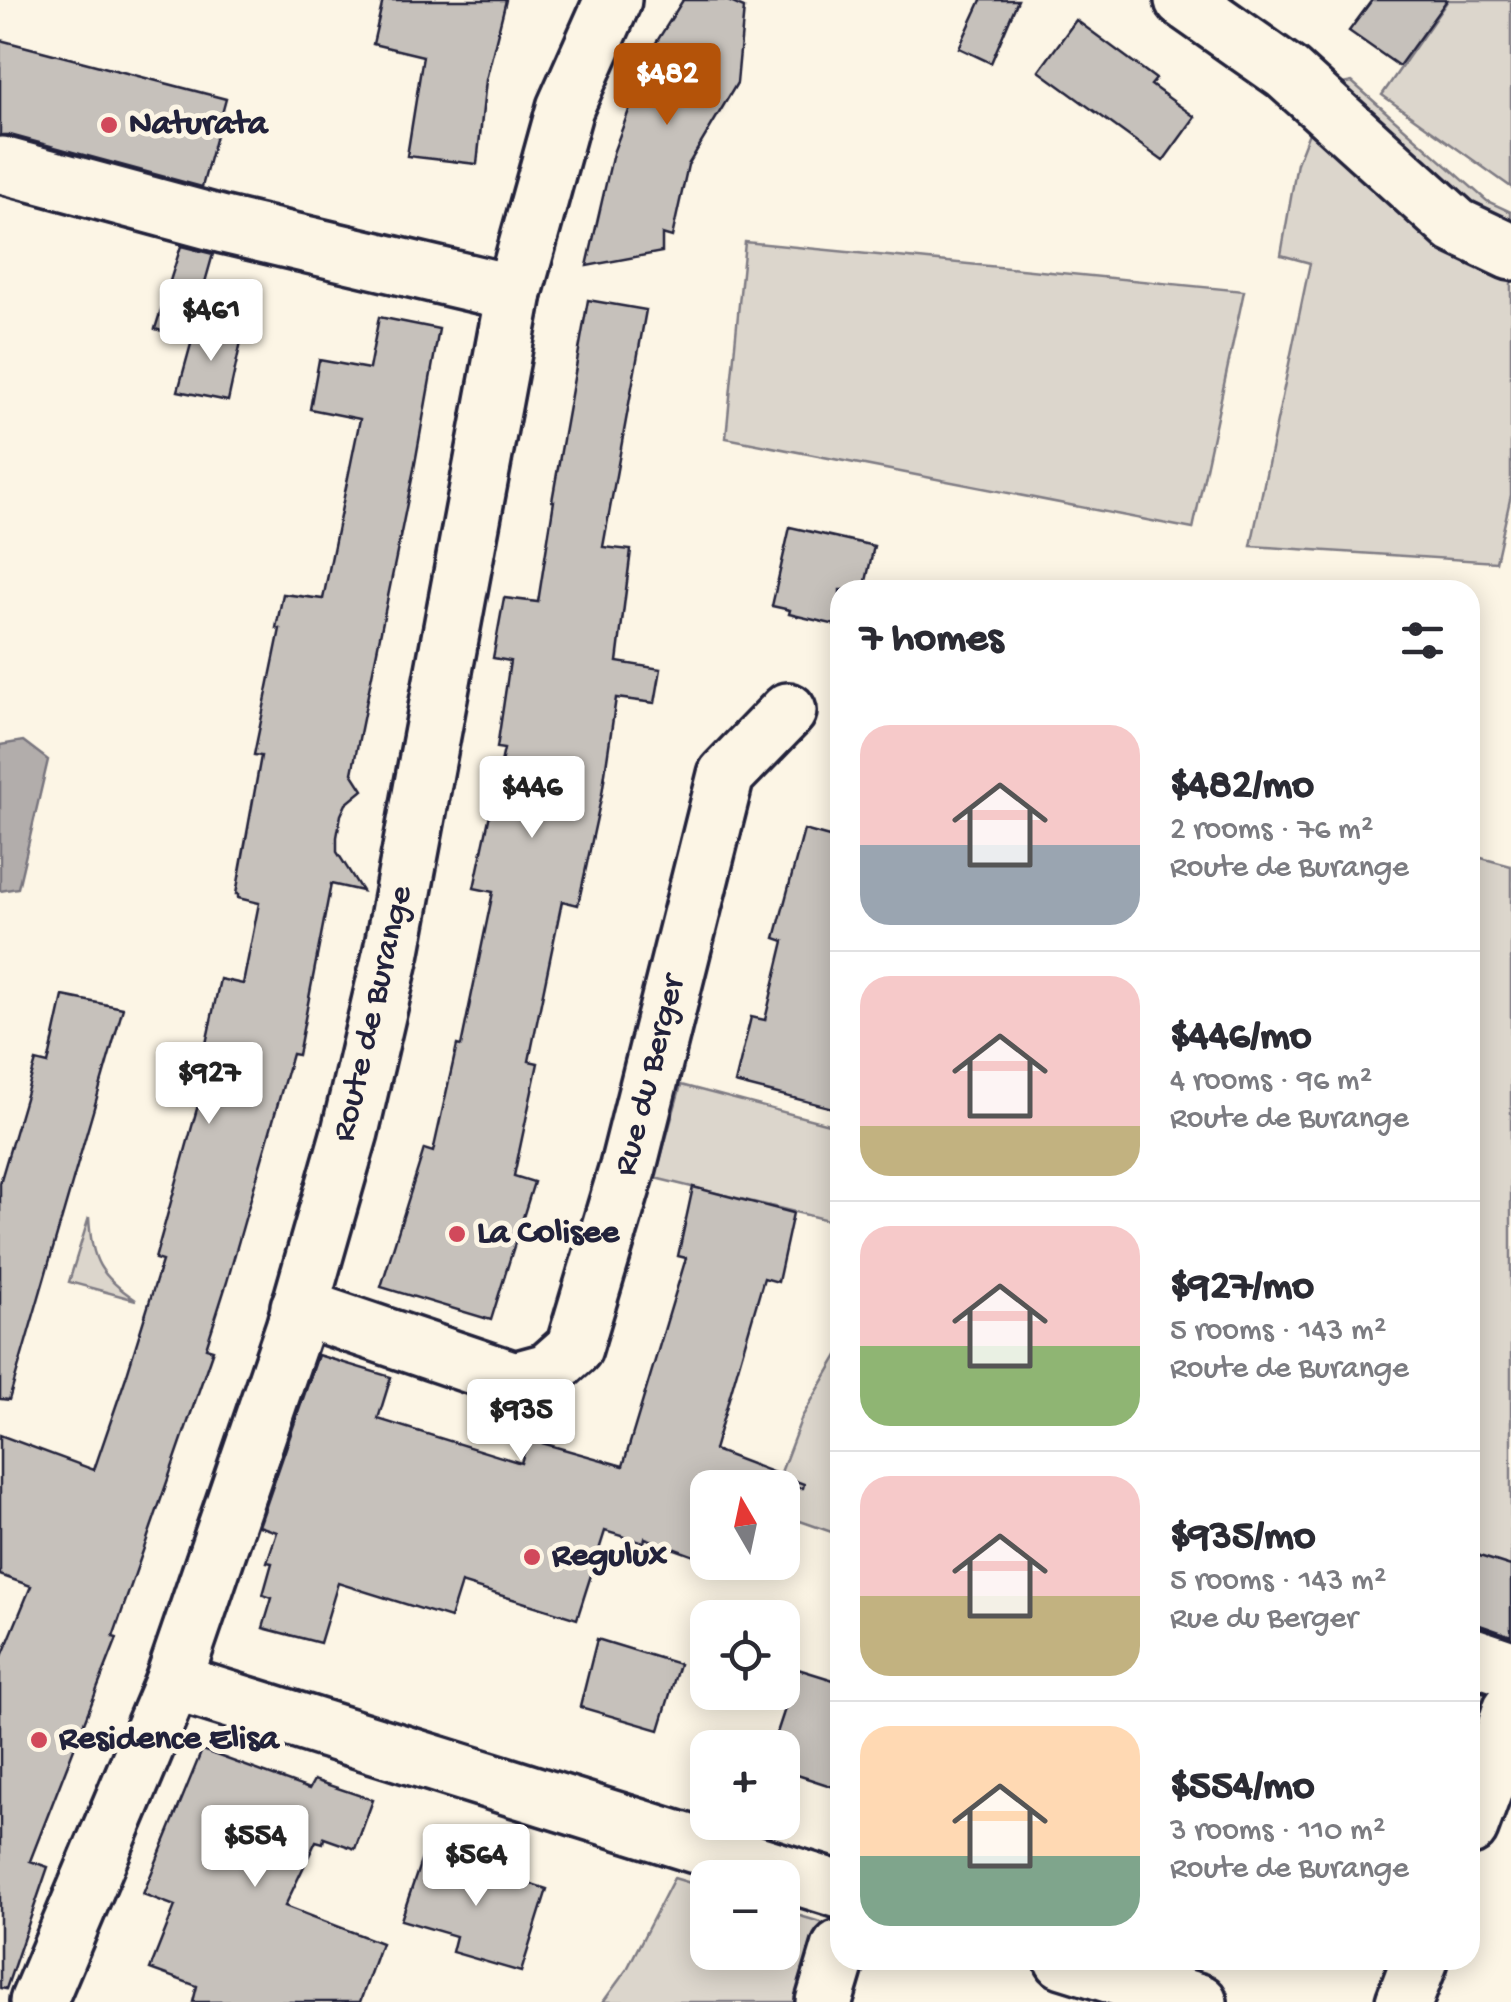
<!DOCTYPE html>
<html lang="en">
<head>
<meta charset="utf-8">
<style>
	:root { --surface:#fff; --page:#f7f7f7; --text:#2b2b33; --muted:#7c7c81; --line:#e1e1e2; --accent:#b45309 }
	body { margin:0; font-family:"Gochi Hand",sans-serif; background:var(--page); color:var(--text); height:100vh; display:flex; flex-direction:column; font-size:38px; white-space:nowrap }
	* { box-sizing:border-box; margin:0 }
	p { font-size:32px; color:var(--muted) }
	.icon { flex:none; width:55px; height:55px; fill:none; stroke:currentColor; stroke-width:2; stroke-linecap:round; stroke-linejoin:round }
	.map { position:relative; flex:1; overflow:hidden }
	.details { position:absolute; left:830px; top:580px; width:650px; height:1390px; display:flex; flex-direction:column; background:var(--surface); border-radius:30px; box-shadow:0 5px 25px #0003 }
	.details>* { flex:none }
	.needle { width:65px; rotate:351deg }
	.buttons { position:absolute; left:690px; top:1470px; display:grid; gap:20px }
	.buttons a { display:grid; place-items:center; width:110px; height:110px; border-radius:20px; background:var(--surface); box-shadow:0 5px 25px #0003; font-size:50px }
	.price { position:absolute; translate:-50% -85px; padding:0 22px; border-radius:10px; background:#fff; color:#222; font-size:32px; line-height:65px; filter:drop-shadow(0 2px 5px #0008) }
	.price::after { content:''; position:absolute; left:50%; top:60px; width:30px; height:22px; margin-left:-15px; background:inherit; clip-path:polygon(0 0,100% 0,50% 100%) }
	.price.active { background:var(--accent); color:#fff }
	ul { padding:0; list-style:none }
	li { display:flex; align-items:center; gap:30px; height:250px; padding:0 30px }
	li+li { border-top:2px solid var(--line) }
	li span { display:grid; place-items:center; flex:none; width:280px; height:200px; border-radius:30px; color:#555 }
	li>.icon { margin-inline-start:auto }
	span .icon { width:120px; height:120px; fill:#fffc; stroke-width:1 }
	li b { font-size:42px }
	h2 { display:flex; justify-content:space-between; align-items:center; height:120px; padding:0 30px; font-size:42px }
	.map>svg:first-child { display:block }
	.green { fill:#dcd6cc; stroke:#7f7c84; stroke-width:2.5 }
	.water { fill:#b2adab; stroke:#78757e; stroke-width:2.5 }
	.building { fill:#c6c1bb; stroke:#22223b; stroke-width:2.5 }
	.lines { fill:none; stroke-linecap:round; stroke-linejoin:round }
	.minor-casing { stroke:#22223b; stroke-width:62 }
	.minor { stroke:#fcf5e5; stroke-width:55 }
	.poi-dot { fill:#d1495b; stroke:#fcf5e5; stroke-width:4 }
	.labels { text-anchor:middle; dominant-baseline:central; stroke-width:10; stroke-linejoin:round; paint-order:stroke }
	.poi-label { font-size:35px; font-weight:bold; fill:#22223b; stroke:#fcf5e5; text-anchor:start }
	.street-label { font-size:35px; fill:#22223b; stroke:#fcf5e5 }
</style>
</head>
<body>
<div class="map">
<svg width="1511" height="2002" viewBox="0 0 1511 2002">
	<rect width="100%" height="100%" fill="#fcf5e5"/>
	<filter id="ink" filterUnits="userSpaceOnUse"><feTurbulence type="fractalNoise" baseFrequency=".01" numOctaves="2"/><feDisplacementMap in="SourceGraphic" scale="20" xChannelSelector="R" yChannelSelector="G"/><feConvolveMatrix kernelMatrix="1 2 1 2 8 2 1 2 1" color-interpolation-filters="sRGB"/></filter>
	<g filter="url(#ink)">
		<g class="green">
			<polygon points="1448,0 1511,0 1511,187 1382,95"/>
			<polygon points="1352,82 1487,201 1511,212 1511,495 1496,562 1251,546 1310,263 1281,255 1297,163 1327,87"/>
			<polygon points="745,242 1244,291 1193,529 726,438"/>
			<polygon points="1470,855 1511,866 1511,1750 1470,1737"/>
			<polygon points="681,1085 840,1127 840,1223 655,1178"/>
			<path d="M89,1217C91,1260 100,1276 136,1300L69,1282Z"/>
			<polygon points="840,1352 840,1535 783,1515 782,1488 775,1488 802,1417"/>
			<polygon points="674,1878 707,1888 708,1952 782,1952 783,1911 831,1925 807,2002 603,2002 627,1969"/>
		</g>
		<polygon class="water" points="23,741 48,760 18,888 0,891 0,745"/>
		<g class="building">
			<polygon points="383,0 506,0 486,80 477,164 407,156 423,56 373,44"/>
			<polygon points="683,0 726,0 744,8 737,83 688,165 672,237 662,234 662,252 587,266 613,153 652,49"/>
			<polygon points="981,0 1018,0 991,63 959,48"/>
			<polygon points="1372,0 1447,0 1399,66 1349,31"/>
			<polygon points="1076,20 1156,79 1151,85 1195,117 1163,161 1039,71"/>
			<polygon points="0,40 226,99 202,187 10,135 0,135"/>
			<polygon points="181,246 213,254 189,339 155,329"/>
			<polygon points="588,300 646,310 603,547 631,550 617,662 661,669 655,703 616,698 602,794 578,905 562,901 529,1061 538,1063 514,1176 534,1182 491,1320 381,1287 424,1149 433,1152 457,1045 461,1046 493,892 474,888 504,749 497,748 510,661 493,658 504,598 538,602 554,501 552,501"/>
			<polygon points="379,317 439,329 414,469 352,773 363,790 346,804 341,815 337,837 337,852 362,891 331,884 298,1055 292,1054 227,1282 206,1348 213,1350 113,1637 117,1638 30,1861 48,1867 6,1989 0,1988 0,1661 31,1586 0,1575 0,1435 94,1470 127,1374 162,1261 155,1259 212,1055 204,1053 220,979 243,984 259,903 238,898 238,894 236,894 261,756 254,755 280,629 276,628 283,594 323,599 360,419 310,409 319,360 369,369"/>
			<polygon points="196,326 242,337 228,401 178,391"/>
			<polygon points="790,527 874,546 864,590 840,590 840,626 789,614 790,610 772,606"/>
			<polygon points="804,830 840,840 840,1110 735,1083 751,1017 765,1020 784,941 775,938"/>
			<polygon points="63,996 123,1008 9,1400 0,1399 0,1183 36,1061 48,1064"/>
			<polygon points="693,1187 793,1213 778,1282 764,1278 714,1450 804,1484 803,1488 708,1488 708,1561 645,1538 644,1543 605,1531 577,1619 461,1583 450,1618 338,1583 320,1643 263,1628 272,1598 263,1595 272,1563 267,1562 277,1532 259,1526 318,1355 391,1377 378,1419 521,1463 528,1439 623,1466 686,1258 678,1256"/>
			<polygon points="1470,1553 1511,1566 1511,1636 1480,1625 1470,1625"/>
			<polygon points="597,1639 679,1664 659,1730 580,1707"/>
			<polygon points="798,1669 840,1682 840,1789 782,1770 782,1748 772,1748"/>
			<polygon points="1470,1688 1486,1693 1470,1737"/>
			<polygon points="202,1750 309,1789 314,1780 373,1800 355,1849 324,1838 323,1843 316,1841 285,1906 381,1943 360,2002 193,2002 197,1986 150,1969 175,1906 143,1894"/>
			<polygon points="425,1849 547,1889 521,1972 452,1952 456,1936 401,1920"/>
		</g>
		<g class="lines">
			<g class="minor-casing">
				<g id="minor">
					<polyline points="1183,0 1287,73 1456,226 1511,252"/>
					<polyline points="2,165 224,225 514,293"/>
					<polyline points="299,1307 515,1380 548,1371 574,1348 628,1167 726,775 788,711"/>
					<polyline points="1470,1655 1511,1669"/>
					<polyline points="173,1682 840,1890"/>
					<polyline points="1470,1827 1500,1746 1511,1710"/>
					<polyline points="1063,1960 1199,2002"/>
					<polyline points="38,2002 173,1682 294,1328 350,1132 392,951 514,293 565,108 613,0"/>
					<polyline points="824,2002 840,1948"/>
					<polyline points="1404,2002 1420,1960"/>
				</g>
			</g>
			<use href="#minor" class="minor"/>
		</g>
	</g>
	<g class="poi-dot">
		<circle cx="109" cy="125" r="10"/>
		<circle cx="457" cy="1234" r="10"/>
		<circle cx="532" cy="1557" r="10"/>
		<circle cx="39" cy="1740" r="10"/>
	</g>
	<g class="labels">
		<g class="poi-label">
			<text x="129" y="125">Naturata</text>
			<text x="477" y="1234">La Colisee</text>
			<text x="552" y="1557">Regulux</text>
			<text x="59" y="1740">Residence Elisa</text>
		</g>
		<g class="street-label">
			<text transform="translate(374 1014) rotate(-77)">Route de Burange</text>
			<text transform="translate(651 1076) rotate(-76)">Rue du Berger</text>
		</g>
	</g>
</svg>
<div class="buttons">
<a><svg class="needle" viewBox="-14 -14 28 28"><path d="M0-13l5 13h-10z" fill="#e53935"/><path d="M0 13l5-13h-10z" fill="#7c7c81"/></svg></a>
<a><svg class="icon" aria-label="locate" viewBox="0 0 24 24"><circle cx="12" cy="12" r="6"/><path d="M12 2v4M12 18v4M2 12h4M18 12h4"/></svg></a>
<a>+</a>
<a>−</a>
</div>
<b class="price active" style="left:667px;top:128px">$482</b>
<b class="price" style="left:211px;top:364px">$461</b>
<b class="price" style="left:532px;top:841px">$446</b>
<b class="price" style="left:209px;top:1127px">$927</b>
<b class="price" style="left:521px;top:1464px">$935</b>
<b class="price" style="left:255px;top:1890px">$554</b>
<b class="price" style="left:476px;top:1909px">$564</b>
<section class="details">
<h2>7 homes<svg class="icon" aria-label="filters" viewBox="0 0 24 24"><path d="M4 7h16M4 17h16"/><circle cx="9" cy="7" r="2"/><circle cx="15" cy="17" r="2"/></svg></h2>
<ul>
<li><span style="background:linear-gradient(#f6c9c9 60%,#9aa5b1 0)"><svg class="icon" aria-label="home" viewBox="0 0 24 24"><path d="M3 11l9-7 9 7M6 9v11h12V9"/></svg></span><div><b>$482/mo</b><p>2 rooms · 76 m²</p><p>Route de Burange</p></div></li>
<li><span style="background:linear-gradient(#f6c9c9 75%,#c2b280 0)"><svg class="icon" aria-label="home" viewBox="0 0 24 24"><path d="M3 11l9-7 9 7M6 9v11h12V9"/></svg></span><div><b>$446/mo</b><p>4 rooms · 96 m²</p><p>Route de Burange</p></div></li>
<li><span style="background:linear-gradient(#f6c9c9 60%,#8fb573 0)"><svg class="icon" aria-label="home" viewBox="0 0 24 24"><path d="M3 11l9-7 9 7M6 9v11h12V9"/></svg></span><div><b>$927/mo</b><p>5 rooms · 143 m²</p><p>Route de Burange</p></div></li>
<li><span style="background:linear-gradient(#f6c9c9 60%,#c2b280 0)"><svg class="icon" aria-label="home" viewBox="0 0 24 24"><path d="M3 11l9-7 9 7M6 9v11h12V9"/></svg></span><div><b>$935/mo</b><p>5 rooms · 143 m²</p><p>Rue du Berger</p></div></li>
<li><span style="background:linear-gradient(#ffd9b3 65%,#7fa58c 0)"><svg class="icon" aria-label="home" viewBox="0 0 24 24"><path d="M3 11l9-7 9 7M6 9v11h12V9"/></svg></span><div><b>$554/mo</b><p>3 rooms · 110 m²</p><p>Route de Burange</p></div></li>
</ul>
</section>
</div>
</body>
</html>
